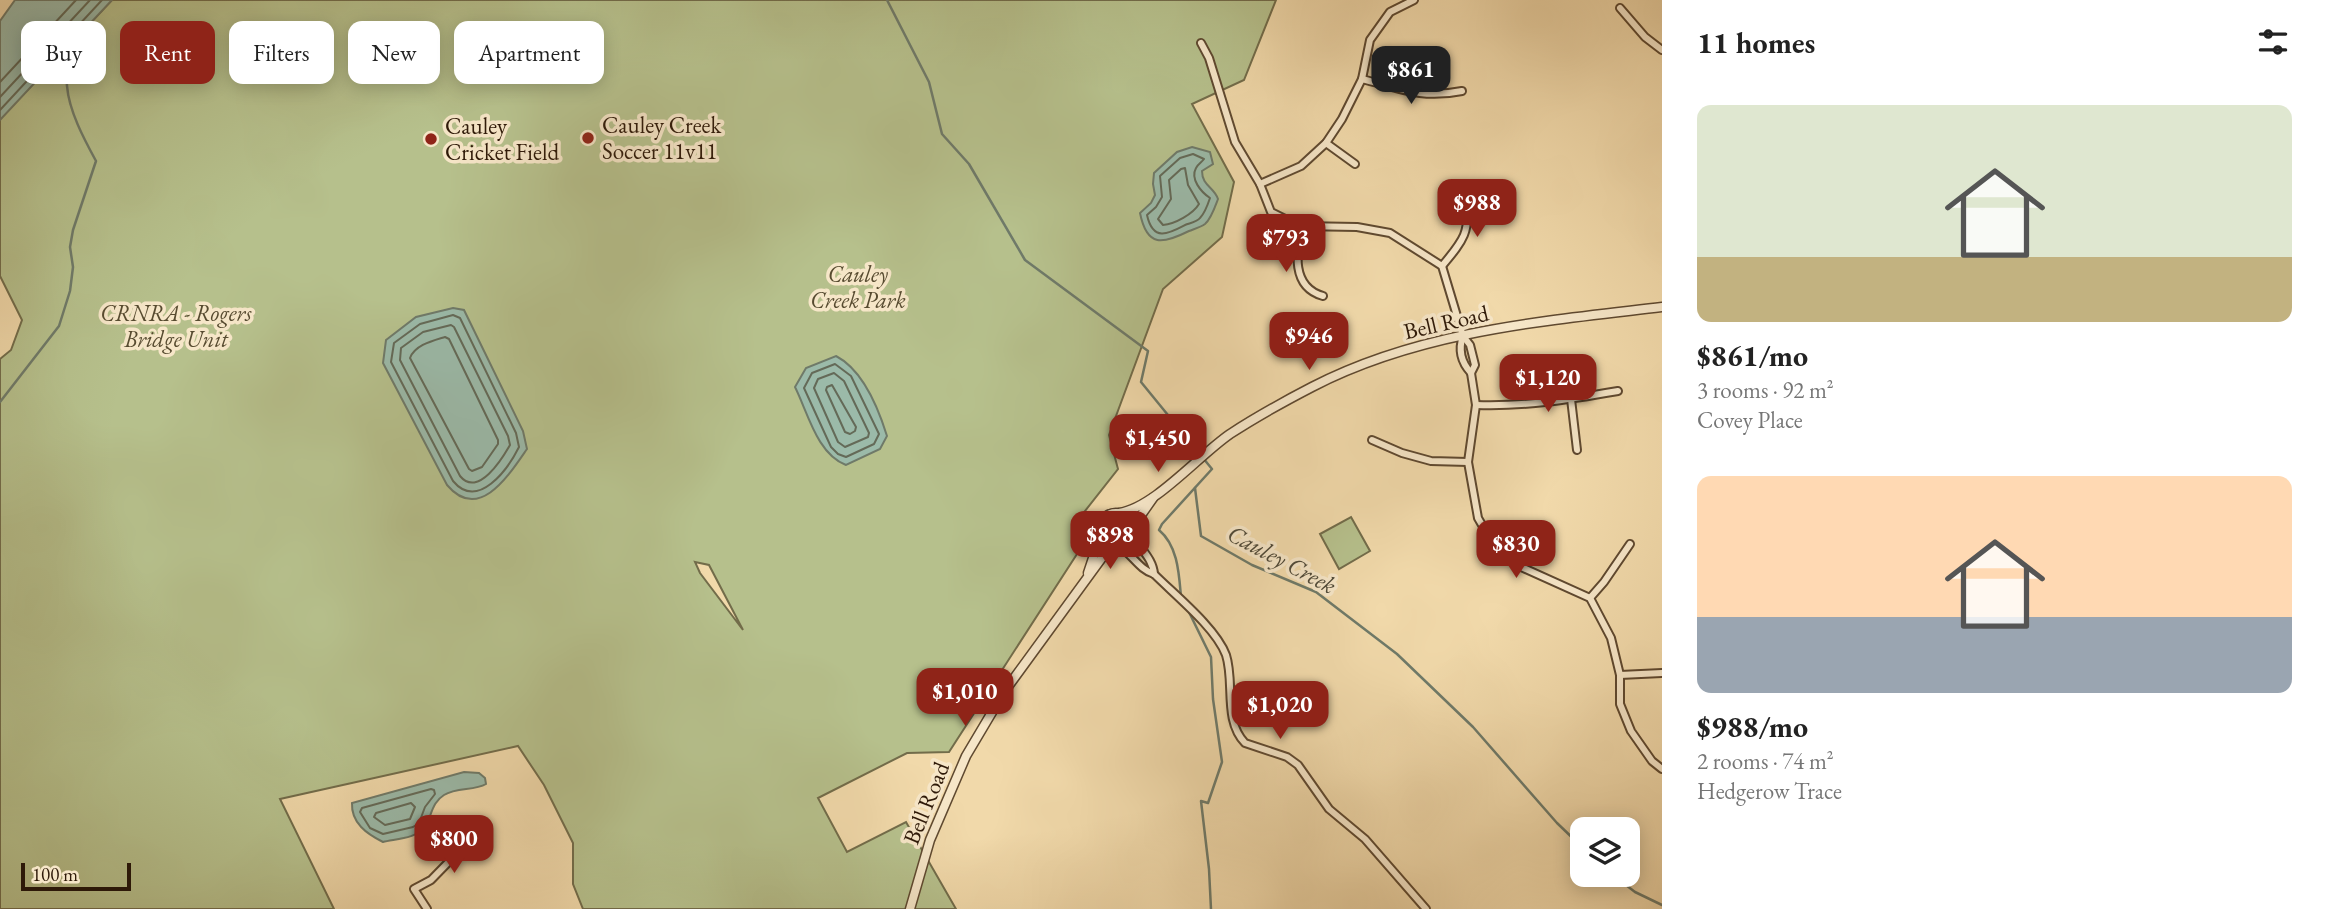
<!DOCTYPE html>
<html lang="en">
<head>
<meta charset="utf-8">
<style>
	:root { --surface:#fff; --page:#f2f2f2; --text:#222; --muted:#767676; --accent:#8f2418 }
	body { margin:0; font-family:"EB Garamond",serif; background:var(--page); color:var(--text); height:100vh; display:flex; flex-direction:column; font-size:26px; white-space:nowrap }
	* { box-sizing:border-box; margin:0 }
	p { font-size:23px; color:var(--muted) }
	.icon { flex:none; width:38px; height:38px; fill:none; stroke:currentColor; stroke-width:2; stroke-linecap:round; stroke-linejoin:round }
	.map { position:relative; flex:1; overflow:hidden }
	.details { display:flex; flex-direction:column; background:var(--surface); width:665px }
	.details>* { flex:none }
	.hud { position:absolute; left:21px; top:21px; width:665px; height:63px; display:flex; gap:14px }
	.fabs { position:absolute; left:1570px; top:817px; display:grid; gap:14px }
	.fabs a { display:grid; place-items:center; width:70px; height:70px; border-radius:14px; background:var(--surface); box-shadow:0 4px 18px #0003; font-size:35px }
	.scale { position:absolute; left:21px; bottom:18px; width:110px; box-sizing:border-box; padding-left:7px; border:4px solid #2e1908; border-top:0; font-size:19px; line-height:24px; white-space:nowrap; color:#2e1908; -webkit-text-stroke:5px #f6e6c8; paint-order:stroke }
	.price { position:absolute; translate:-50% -60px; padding:0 16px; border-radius:14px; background:var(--accent); color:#fff; font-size:23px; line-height:46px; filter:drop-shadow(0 2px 4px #0008) }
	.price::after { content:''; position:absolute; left:50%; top:42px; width:21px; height:16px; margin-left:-10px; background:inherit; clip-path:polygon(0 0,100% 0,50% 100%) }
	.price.selected { background:#222; color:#fff }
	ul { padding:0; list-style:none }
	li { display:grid; align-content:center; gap:14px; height:371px; padding:0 35px }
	li span { display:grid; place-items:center; height:217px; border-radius:14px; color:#555 }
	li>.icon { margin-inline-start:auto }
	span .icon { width:126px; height:126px; fill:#fffc; stroke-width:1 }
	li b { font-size:30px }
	h2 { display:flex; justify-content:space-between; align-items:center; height:84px; padding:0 35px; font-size:30px }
	.chip { padding:0 24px; border-radius:14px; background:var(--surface); box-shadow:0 4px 18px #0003; font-size:24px; line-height:63px }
	.chip.selected { background:var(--accent); color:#fff }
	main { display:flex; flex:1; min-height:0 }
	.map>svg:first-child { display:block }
	.green { fill:#b6c08c; stroke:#726c4a; stroke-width:2; fill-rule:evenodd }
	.water { fill:#9bbaa9; stroke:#6f7a69; stroke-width:2 }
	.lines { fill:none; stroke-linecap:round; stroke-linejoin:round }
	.shore { stroke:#646a58; stroke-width:2 }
	.stream { stroke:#6f7a69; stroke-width:2.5 }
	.minor-casing { stroke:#5f4930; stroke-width:10 }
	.tertiary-casing { stroke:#5f4930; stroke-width:11 }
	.minor { stroke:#f6e6c8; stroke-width:6 }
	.tertiary { stroke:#f6e6c8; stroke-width:8 }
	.poi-dot { fill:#8f2418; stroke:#f6e6c8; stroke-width:2.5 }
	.labels { text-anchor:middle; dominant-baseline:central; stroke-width:7; stroke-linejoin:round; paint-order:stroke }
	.poi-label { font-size:23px; fill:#2e1908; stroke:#f6e6c8; text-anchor:start }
	.park-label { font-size:23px; font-style:italic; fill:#574b30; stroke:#f6e6c8 }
	.street-label { font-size:23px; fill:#2e1908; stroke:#f6e6c8 }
	.water-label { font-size:24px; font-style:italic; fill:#4f4938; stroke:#f6e6c8 }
</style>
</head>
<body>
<main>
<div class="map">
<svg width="1662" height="909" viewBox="0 0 1662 909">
	<rect width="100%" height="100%" fill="#f1d9aa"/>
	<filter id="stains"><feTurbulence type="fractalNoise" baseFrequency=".00286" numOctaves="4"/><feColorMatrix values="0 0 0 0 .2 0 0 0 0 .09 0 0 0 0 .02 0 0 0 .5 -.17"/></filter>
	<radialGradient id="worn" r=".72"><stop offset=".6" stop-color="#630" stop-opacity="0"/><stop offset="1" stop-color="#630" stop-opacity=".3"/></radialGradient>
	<g class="green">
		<path d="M112,0H1276L1244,80L1192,104L1234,182L1222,237L1163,289L1109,435L1118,469L1074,525L1077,554L949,752L907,753L818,798L847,852L906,822L956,909H583L573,884V843L544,785L518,746L280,799L334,909H0V359L11,350L22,320L0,276V119ZM695,562L709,565L743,630L700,573Z"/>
		<polygon points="1351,517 1370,551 1339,569 1320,534"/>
	</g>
	<g class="water">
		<polygon points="15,0 112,0 0,120 0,21"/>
		<path d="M1192,147L1210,152L1213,164L1202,171C1202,186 1214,187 1218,199C1215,207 1211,219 1205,224C1201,227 1194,229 1189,231C1163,244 1147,248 1140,213L1151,203L1155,195L1153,184L1154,173L1177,152Z"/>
		<path d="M453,308L464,310L523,431L527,449C509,475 479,523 447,485L383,363L386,340L416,317Z"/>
		<path d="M836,356C863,370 878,407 887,436L880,449L846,465C817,454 808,413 795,387L806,368Z"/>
		<path d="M464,772L479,773L485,778L486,784C474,791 457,787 444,795C431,803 432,817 424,828C417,838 395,839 383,842C367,834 351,823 352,803Z"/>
	</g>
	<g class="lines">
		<g class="shore">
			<polyline points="0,82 76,0"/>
			<polyline points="0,97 90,0"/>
			<polyline points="0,110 102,0"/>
			<path d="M1193,154L1204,159C1202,162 1198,164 1196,168C1190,179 1201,192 1210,198C1208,204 1205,213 1200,218C1197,222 1190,223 1185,225C1168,234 1153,242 1147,215L1156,207L1162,197L1160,176L1180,158Z"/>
			<path d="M1185,168L1188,185L1199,204C1193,214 1175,224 1163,225L1158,219L1171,199L1169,180L1181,169Z"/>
			<path d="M453,315L460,318L516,433L519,447C508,469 478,511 453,481L391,362L394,343L420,324Z"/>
			<path d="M451,325L454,327L508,436L510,445C502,459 478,498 460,476L400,360L401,348L423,332Z"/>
			<path d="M445,337L449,339L498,440V444L482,467L472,471L469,469L410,358C415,345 432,341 445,337Z"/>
			<polygon points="835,364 851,376 879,434 874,444 846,457 838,454 831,447 804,388 812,373"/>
			<polygon points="834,373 844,381 869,433 868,437 845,447 838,442 814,388 818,379"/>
			<polygon points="832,385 856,427 855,431 850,434 845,432 826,390 827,387"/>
			<polygon points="431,789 434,790 435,794 425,807 419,823 413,827 383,834 370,828 360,812 362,808"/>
			<polygon points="411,803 415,807 410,819 385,825 374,817 376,813"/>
		</g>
		<g class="stream">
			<path d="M887,0L929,82L942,134L969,164L1025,260L1148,351L1141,382L1212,469L1162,524L1159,530C1178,546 1179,574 1181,597"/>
			<path d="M0,402L59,326L70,291L73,267L70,247L73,230L96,161C84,139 69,111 67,86C66,72 71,60 69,46"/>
			<polyline points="1195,488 1201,536 1252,565 1316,592 1397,654 1473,727 1557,823 1582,847"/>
			<polyline points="1186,606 1211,657 1213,699 1222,762 1208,803 1201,801 1209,869 1211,909"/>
			<polyline points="1613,875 1635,892 1662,905"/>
		</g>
		<g class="minor-casing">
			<g id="minor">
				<polyline points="1620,8 1645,37 1662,50"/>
				<polyline points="1201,43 1209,58 1235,142 1260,184 1271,212 1299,226 1357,227 1390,233 1442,266 1463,336 1470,345 1475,365 1471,373 1476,405 1468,462 1478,518 1493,544 1519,566 1590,598 1611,638 1620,675 1620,704 1631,731 1652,761 1662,769"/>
				<path d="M1362,79C1401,89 1422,99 1462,91"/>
				<polyline points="1326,143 1355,164"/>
				<polyline points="1260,184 1301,166 1326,143 1342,119 1362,79 1370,40 1390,12 1414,0"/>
				<path d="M1302,226C1296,252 1291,287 1323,296"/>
				<path d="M1442,266C1463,241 1471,232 1466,199"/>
				<path d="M1463,336C1458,350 1461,362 1471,373"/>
				<polyline points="1571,399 1577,450"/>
				<path d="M1476,405C1523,407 1572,399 1618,391"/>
				<polyline points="1372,440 1402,453 1431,461 1468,462"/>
				<path d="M1132,533C1138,547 1153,558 1154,574"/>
				<path d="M1117,545C1131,552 1139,570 1154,574C1175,595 1216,628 1226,655C1235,683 1223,720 1245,743L1287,757L1298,765L1329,809L1365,839L1426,909"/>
				<polyline points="1590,598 1604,582 1630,544"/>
				<polyline points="1620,675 1662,673"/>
				<polyline points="427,909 414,889 431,880 470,840"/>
			</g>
		</g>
		<g class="tertiary-casing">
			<g id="tertiary">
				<path d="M1119,513C1154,508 1198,456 1230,434C1256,417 1285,401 1312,387C1420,331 1544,321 1662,307"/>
				<circle cx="1116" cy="529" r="16"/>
				<polyline points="1132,528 1153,498"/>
				<polyline points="1088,573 1101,534"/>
				<polyline points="910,909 930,840 966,756 1004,692 1112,544"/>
			</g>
		</g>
		<use href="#minor" class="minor"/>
		<use href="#tertiary" class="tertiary"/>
	</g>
	<g class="poi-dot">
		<circle cx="588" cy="138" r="7"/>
		<circle cx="431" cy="139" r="7"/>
	</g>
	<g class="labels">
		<g class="poi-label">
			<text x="602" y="125">Cauley Creek<tspan x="602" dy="26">Soccer 11v11</tspan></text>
			<text x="445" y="126">Cauley<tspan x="445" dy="26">Cricket Field</tspan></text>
		</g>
		<g class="park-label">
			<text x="858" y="274">Cauley<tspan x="858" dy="26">Creek Park</tspan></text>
			<text x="176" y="313">CRNRA - Rogers<tspan x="176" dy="26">Bridge Unit</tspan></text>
		</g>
		<g class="street-label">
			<text transform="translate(1446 322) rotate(-13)">Bell Road</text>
			<text transform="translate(926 803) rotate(-68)">Bell Road</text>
		</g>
		<g class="water-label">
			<text transform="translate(1282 559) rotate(28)">Cauley Creek</text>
		</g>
	</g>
	<rect width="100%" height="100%" filter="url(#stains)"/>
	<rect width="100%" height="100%" fill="url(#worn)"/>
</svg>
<div class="fabs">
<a><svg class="icon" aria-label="layers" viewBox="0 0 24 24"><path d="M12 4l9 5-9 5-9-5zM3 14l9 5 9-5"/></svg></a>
</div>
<div class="scale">100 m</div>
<b class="price selected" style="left:1411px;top:106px">$861</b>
<b class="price" style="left:1477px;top:239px">$988</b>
<b class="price" style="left:1286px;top:274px">$793</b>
<b class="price" style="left:1309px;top:372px">$946</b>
<b class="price" style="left:1548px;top:414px">$1,120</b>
<b class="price" style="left:1158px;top:474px">$1,450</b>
<b class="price" style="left:1110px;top:571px">$898</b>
<b class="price" style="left:1516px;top:580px">$830</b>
<b class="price" style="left:965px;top:728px">$1,010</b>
<b class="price" style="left:1280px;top:741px">$1,020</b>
<b class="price" style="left:454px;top:875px">$800</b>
<div class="hud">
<a class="chip">Buy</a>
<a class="chip selected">Rent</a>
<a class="chip">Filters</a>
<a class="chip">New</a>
<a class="chip">Apartment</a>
</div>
</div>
<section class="details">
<h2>11 homes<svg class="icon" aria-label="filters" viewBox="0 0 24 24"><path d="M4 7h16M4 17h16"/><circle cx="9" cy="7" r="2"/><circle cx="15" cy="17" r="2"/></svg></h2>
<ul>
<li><span style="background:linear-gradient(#dfe7d0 70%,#c2b280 0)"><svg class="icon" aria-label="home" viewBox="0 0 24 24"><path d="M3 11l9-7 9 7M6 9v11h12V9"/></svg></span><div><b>$861/mo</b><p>3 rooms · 92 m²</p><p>Covey Place</p></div></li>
<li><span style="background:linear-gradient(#ffd9b3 65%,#9aa5b1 0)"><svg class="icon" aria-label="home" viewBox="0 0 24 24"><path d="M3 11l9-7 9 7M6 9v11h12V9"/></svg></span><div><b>$988/mo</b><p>2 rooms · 74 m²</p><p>Hedgerow Trace</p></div></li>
</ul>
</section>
</main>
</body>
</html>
